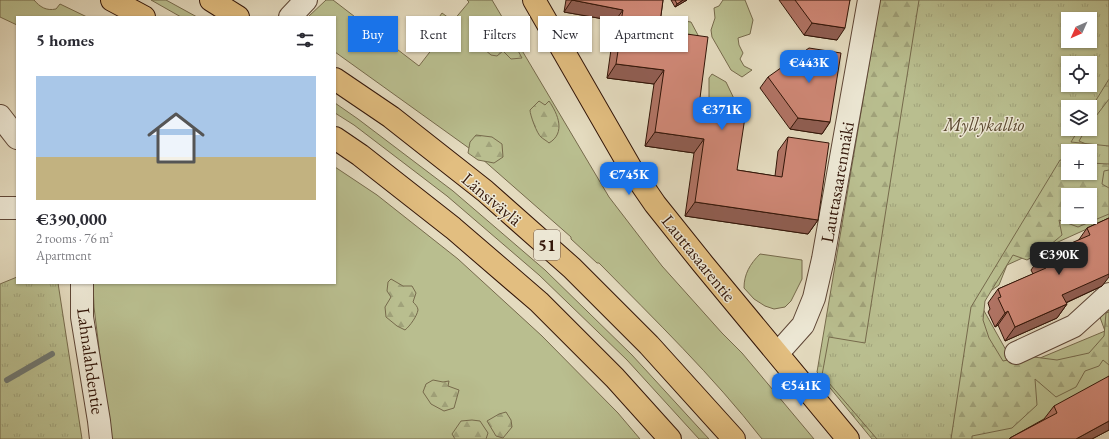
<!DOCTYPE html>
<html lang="en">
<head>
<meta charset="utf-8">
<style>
	:root { --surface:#fff; --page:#f2f2f3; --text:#2b2b33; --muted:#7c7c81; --line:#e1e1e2; --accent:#1a73e8 }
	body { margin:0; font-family:"EB Garamond",serif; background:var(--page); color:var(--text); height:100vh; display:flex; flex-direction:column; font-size:15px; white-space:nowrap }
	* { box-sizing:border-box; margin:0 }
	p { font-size:13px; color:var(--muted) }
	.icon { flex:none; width:22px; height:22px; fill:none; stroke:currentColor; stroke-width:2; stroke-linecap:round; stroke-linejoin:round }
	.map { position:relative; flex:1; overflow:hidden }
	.details { position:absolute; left:16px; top:16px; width:320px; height:268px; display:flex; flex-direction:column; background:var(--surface); border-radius:0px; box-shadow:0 1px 3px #0004 }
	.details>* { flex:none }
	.hud { position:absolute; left:348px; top:16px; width:380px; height:36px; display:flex; gap:8px }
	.needle { width:26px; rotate:225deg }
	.buttons { position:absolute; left:1061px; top:12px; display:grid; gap:8px }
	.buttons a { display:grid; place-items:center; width:36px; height:36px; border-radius:0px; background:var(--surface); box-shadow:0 1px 3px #0004; font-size:20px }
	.price { position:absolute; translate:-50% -34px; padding:0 9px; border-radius:8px; background:var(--accent); color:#fff; font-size:13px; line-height:26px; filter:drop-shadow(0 1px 2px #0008) }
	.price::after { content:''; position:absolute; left:50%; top:24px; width:12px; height:9px; margin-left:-6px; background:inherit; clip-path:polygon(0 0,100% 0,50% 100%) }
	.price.active { background:#222; color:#fff }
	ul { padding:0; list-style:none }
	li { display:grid; align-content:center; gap:8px; height:212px; padding:0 20px }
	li+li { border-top:1px solid var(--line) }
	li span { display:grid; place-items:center; height:124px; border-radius:0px; color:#555 }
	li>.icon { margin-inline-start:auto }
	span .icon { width:72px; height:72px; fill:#fffc; stroke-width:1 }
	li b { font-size:17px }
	h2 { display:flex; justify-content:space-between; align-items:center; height:48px; padding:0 20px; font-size:17px }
	.chip { padding:0 14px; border-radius:0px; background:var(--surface); box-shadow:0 1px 3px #0004; font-size:14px; line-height:36px }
	.chip.active { background:var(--accent); color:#fff }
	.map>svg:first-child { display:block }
	.grass { fill:#b9be8f; stroke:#766a4c; fill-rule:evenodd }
	.forest { fill:url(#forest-firs); stroke:#766a4c; fill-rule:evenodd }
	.park { fill:url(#park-tufts); stroke:#766a4c; fill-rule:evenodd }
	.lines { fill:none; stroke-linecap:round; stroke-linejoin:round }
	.stream { stroke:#6f7872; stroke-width:6 }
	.minor-casing { stroke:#5e4636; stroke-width:24 }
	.major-casing { stroke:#321508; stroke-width:24 }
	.highway-casing { stroke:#321508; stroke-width:24 }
	.minor { stroke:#ede8d5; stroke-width:22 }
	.major { stroke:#e2be80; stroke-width:22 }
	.highway { stroke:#e2be80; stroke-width:22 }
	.wall { fill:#b17465; stroke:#321508 }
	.shaded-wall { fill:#905e52; stroke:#321508 }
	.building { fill:#ce8775; stroke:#321508 }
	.labels { text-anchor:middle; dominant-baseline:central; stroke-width:3; stroke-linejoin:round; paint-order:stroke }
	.shield { fill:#ede8d5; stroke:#6a5446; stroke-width:1 }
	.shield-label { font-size:17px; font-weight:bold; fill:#321508 }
	.park-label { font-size:18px; font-style:italic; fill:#5a4830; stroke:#ede8d5 }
	.street-label { font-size:18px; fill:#321508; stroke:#ede8d5 }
</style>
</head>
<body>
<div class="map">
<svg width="1109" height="439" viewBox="0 0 1109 439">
	<defs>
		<pattern id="forest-firs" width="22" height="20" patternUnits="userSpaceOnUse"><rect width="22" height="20" fill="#b9be8f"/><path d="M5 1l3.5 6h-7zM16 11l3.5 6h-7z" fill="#a0a27a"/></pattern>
		<pattern id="park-tufts" width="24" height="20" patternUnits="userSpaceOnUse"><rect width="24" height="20" fill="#b9be8f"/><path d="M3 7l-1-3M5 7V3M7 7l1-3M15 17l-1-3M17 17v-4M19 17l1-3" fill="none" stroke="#a0a27a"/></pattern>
	</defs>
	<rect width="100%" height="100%" fill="#e4dbbf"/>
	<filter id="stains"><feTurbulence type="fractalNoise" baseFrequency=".005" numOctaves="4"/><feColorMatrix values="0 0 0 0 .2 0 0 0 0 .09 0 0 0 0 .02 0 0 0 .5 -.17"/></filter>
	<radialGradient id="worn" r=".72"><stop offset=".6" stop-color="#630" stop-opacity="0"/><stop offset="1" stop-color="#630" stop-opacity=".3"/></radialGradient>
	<g class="grass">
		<path d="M0,0H34C40,7 46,11 56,9L60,4L87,17H17V25L0,17Z"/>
		<polygon points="151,0 166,0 197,17 181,17"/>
		<path d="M326,0H333L419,66L446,31L435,23L442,13L453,21L469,2L467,0H492L609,197L662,266L722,333L742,353L814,439H762C713,376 655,320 599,263H597L571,239V237L473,151L335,52V17H308Z"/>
		<polygon points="723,0 745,0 753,20 750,34 738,38 739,45 743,53 740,59 744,66 752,70 742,77 731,70 712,37 711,30 715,18 714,8 719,6"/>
		<polygon points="712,74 726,82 738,107 709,114 709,78"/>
		<path d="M1109,85V219L1007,265L999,285L978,300L1016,368L1105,331L1098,312L1109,307V385L1024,439H951L971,307L1068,151V173H1090V151H1068L1082,129H1090V116ZM1068,195H1090V217H1068Z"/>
		<polygon points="335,103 358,119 453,191 545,270 632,355 709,439 699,439 627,360 539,275 447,196 354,125 335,113"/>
		<polygon points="335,167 377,195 458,259 542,336 618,413 640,439 110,439 94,307 93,283 335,283"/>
		<path d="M760,254L802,260V279L791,301L785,307L774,309L765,306L754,299L744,288C744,274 750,264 760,254Z"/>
	</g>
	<g class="forest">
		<path d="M880,0H1109V99L1090,124V107H1068V129H1086L1079,141L1109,154V170L1104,171L1102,184L1109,188V214L1078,227L1059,220L1062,235L1044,250L1027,260L1013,255L985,301L983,320L989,338L1003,361L1022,357H1034L1057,360L1089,353L1104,336L1106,313L1109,312V365L1103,360L1099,366L1085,371L1076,387L1056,397L1035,379L1037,405L1012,428L972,436V439H872L817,372ZM1068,19H1090V41H1068ZM1068,63H1090V85H1068ZM1068,151H1090V173H1068ZM1068,195H1090V217H1068Z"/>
		<polygon points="500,26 505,27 522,58 511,59 503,51 497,56 491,55 484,49 485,39"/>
		<path d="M539,101L545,105L549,101C558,114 566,133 549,143C547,141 543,139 541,137C537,134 530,115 530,110Z"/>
		<polygon points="476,135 492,137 502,144 503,157 494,163 478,160 468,153 470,142"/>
		<path d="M391,279L403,286H412L416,293L413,302C415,304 418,307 418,310C417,316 410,326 405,330L397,326L386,317L385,307L391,297L387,291L388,282Z"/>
		<polygon points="433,380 443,382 449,381 448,386 459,390 454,408 444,411 431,404 423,392 426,384"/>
		<polygon points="506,412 511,420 512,427 503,438 496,436 487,421 499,414"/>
		<polygon points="472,420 480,421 488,433 486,439 455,439 452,434 461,421"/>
	</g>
	<g class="park">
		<path d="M919,0H1109V79L1090,110V107H1068V129H1079L1071,142L1109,146V164L1090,163V151H1068V161L1060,160L971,307L951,439H877L822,375L829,337L865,343ZM1068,19H1090V41H1068ZM1068,63H1090V85H1068Z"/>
		<polygon points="677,20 691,22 699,37 661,46 666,21"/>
		<polygon points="17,277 17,283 58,283 82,439 0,439 0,284"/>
	</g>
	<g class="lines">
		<polyline class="stream" points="7,380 52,354"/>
		<g class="minor-casing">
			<g id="minor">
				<polyline points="290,17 306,0"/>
				<polyline points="0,116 17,138"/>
				<polyline points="0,208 17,208"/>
				<polyline points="82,283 82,317 99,421 101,439"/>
				<polyline points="778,353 803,325 814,298 823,259 869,0"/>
				<polyline points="1016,353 1074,326 1109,294"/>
			</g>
		</g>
		<g class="major-casing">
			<polyline id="major" points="534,0 633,172 655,204 703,264 848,439"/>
		</g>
		<g class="highway-casing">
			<g id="highway">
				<polyline points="112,0 144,17"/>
				<polyline points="211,0 238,17"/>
				<polyline points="335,79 391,117 485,191 572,268 649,345 734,439"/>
				<polyline points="335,138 360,155 453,228 539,302 615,378 670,439"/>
			</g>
		</g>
		<use href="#minor" class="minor"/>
		<use href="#major" class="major"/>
		<use href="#highway" class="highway"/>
	</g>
	<g class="wall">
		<polygon points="566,0 663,0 659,30 700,98 737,170 775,176 778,151 788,137 818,220 808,234 685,216 694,153 645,146 654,84 607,78 615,21 564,12"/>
		<polygon points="671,0 687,0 675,7"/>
		<polygon points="779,0 850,0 837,40 804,35"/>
		<polygon points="768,77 830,122 822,134 790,129 760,88"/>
		<polygon points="1109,218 1102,286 1066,303 1067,304 1057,318 1005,341 998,325 995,327 988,312 990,309 988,303 998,289 1033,274 1031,270 1041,256 1078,241 1087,228"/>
		<polygon points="1054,406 1109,430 1092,439 1009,439 1010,438 1044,419"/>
	</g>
	<g class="shaded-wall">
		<polygon points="572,0 623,10 615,21 564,12"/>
		<polygon points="683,0 687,0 675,7 677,4"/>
		<polygon points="812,23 845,28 837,40 804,35"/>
		<polygon points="616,64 664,70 654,84 607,78"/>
		<polygon points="798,118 830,122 822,134 790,129"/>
		<polygon points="655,132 704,139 694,153 645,146"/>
		<polygon points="695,202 818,220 808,234 685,216"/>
		<polygon points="1109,264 1109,277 1102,286 1052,309 1062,295"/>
		<polygon points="1067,304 1057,318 1005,341 1015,327"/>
		<polygon points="1008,311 998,325 995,327 1005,313"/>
		<polygon points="1109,421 1109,430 1092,439 1076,439"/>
	</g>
	<g class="building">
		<polygon points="572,0 663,0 659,30 622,25 620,27 623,10"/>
		<polygon points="675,0 683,0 677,4"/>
		<polygon points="795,0 850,0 845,28 812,23"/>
		<polygon points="622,25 708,37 700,98 747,104 737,170 782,177 788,137 829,143 818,220 695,202 704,139 655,132 664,70 616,64"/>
		<polygon points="809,48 841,53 830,122 798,118 768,77"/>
		<polygon points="1109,218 1109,274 1062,295 1067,304 1015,327 1008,311 1005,313 998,298 1001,297 998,289 1046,268 1041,256 1090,235 1087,228"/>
		<polygon points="1109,376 1109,421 1076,439 1010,439 1010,438 1057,413 1054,406"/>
	</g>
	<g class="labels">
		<rect class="shield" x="534" y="230" width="26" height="30" rx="3"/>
		<g class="shield-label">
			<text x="547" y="245">51</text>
		</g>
		<g class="park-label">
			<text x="984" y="124">Myllykallio</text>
		</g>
		<g class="street-label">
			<text transform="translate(837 182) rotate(-80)">Lauttasaarenmäki</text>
			<text transform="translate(492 199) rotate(40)">Länsiväylä</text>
			<text transform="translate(699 258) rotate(51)">Lauttasaarentie</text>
			<text transform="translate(91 361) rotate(82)">Lahnalahdentie</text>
		</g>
	</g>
	<rect width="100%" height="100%" filter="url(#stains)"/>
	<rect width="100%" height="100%" fill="url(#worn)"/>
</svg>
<div class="buttons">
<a><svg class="needle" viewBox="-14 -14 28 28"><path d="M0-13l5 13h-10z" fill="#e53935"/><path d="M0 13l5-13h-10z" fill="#7c7c81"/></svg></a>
<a><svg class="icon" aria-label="locate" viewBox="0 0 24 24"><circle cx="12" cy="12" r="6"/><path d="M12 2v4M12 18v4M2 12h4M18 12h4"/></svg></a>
<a><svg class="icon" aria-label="layers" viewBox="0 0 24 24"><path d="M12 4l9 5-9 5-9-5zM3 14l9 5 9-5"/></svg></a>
<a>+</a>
<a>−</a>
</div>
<b class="price" style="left:809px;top:84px">€443K</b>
<b class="price" style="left:722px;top:131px">€371K</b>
<b class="price" style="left:629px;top:196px">€745K</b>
<b class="price active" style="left:1059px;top:276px">€390K</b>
<b class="price" style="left:801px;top:407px">€541K</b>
<div class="hud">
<a class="chip active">Buy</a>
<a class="chip">Rent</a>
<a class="chip">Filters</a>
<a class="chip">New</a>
<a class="chip">Apartment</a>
</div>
<section class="details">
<h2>5 homes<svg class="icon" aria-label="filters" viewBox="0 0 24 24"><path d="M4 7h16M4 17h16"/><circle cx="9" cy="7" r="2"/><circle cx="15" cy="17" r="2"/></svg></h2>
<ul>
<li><span style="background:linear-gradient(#a9c7e8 65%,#c2b280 0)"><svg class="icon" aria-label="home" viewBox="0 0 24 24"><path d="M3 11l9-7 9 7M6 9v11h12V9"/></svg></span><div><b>€390,000</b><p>2 rooms · 76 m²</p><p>Apartment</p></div></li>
</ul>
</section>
</div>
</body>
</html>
